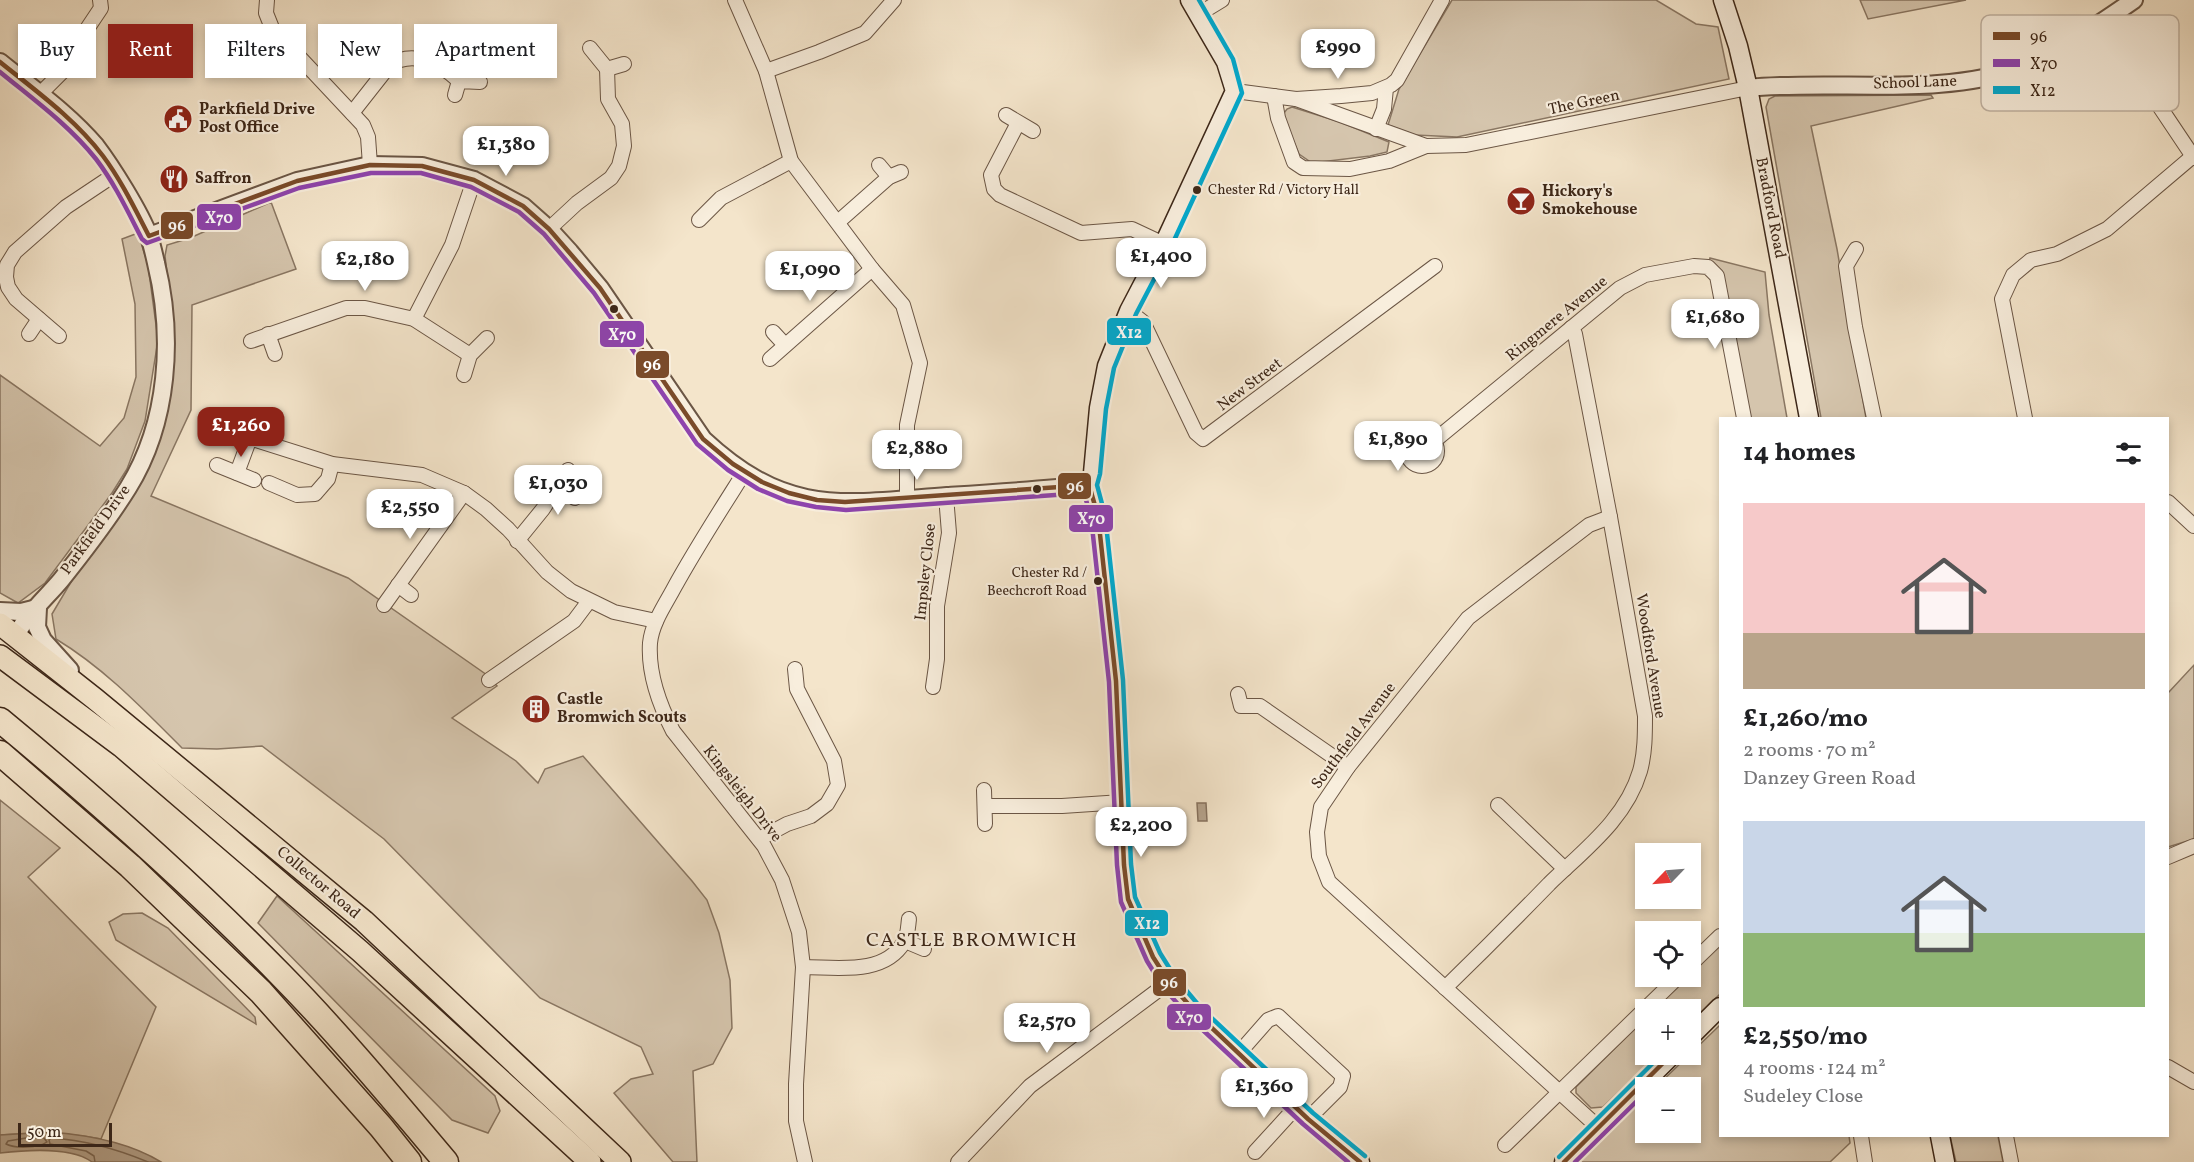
<!DOCTYPE html>
<html lang="en">
<head>
<meta charset="utf-8">
<style>
	:root { --surface:#fff; --page:#f2f2f2; --text:#202124; --muted:#757577; --accent:#8f2418 }
	body { margin:0; font-family:Vollkorn,serif; background:var(--page); color:var(--text); height:100vh; display:flex; flex-direction:column; font-size:22px; white-space:nowrap }
	* { box-sizing:border-box; margin:0 }
	p { font-size:20px; color:var(--muted) }
	.icon { flex:none; width:33px; height:33px; fill:none; stroke:currentColor; stroke-width:2; stroke-linecap:round; stroke-linejoin:round }
	.map { position:relative; flex:1; overflow:hidden }
	.drawer { position:absolute; left:1719px; top:417px; width:450px; height:720px; display:flex; flex-direction:column; background:var(--surface); border-radius:0px; box-shadow:0 3px 9px #0003 }
	.drawer>* { flex:none }
	.top-card { position:absolute; left:18px; top:24px; width:570px; height:54px; display:flex; gap:12px }
	.needle { width:39px; rotate:245deg }
	.controls { position:absolute; left:1635px; top:843px; display:grid; gap:12px }
	.controls a { display:grid; place-items:center; width:66px; height:66px; border-radius:0px; background:var(--surface); box-shadow:0 3px 9px #0003; font-size:30px }
	.scale { position:absolute; left:18px; bottom:15px; width:94px; box-sizing:border-box; padding-left:6px; border:3px solid #3d2718; border-top:0; font-size:16px; line-height:21px; white-space:nowrap; color:#3d2718; -webkit-text-stroke:4px #f8eedd; paint-order:stroke }
	.price { position:absolute; translate:-50% -51px; padding:0 14px; border-radius:12px; background:#fff; color:#222; font-size:20px; line-height:39px; filter:drop-shadow(0 2px 3px #0008) }
	.price::after { content:''; position:absolute; left:50%; top:36px; width:18px; height:14px; margin-left:-9px; background:inherit; clip-path:polygon(0 0,100% 0,50% 100%) }
	.price.current { background:var(--accent); color:#fff }
	ul { padding:0; list-style:none }
	li { display:grid; align-content:center; gap:12px; height:318px; padding:0 24px }
	li span { display:grid; place-items:center; height:186px; border-radius:0px; color:#555 }
	li>.icon { margin-inline-start:auto }
	span .icon { width:108px; height:108px; fill:#fffc; stroke-width:1 }
	li b { font-size:26px }
	h2 { display:flex; justify-content:space-between; align-items:center; height:72px; padding:0 24px; font-size:26px }
	.tag { padding:0 21px; border-radius:0px; background:var(--surface); box-shadow:0 3px 9px #0003; font-size:21px; line-height:54px }
	.tag.current { background:var(--accent); color:#fff }
	.map>svg:first-child { display:block }
	.green { fill:#d5c5ad; stroke:#897662; stroke-width:1.5 }
	.water { fill:#b6a48e; stroke:#86725f; stroke-width:1.5 }
	.lines { fill:none; stroke-linecap:round; stroke-linejoin:round }
	.shore { stroke:#7a6653; stroke-width:1.5 }
	.minor-casing { stroke:#6b5645; stroke-width:16 }
	.tertiary-casing { stroke:#6b5645; stroke-width:20 }
	.secondary-casing { stroke:#3d2718; stroke-width:21 }
	.trunk-casing { stroke:#3d2718; stroke-width:24 }
	.motorway-casing { stroke:#3d2718; stroke-width:27 }
	.minor { stroke:#f8eedd; stroke-width:14 }
	.tertiary { stroke:#f8eedd; stroke-width:16 }
	.secondary { stroke:#f8eedd; stroke-width:18 }
	.trunk { stroke:#f4e5cb; stroke-width:21 }
	.motorway { stroke:#f4e5cb; stroke-width:24 }
	.bus-1-casing { stroke:#f8eedd; stroke-width:9 }
	.bus-2-casing { stroke:#f8eedd; stroke-width:9 }
	.bus-3-casing { stroke:#f8eedd; stroke-width:9 }
	.bus-1 { stroke:#7a4b2a; stroke-width:4.5 }
	.bus-2 { stroke:#8e44ad; stroke-width:4.5 }
	.bus-3 { stroke:#00a9ce; stroke-width:4.5 }
	.bus-dot { fill:#3d2718; stroke:#f8eedd; stroke-width:2 }
	.labels { text-anchor:middle; dominant-baseline:central; stroke-width:4.5; stroke-linejoin:round; paint-order:stroke }
	.bus-label { font-size:14px; fill:#3d2718; stroke:#f8eedd; text-anchor:start }
	.street-label { font-size:16px; fill:#3d2718; stroke:#f8eedd }
	.poi-label { font-size:16px; font-weight:bold; fill:#3d2718; stroke:#f8eedd; text-anchor:start }
	.quarter-label { font-size:20px; letter-spacing:1.5px; fill:#3d2718; stroke:#f8eedd }
	.key { fill:#f8eedd; stroke:#c0b2a2; stroke-width:1.5 }
	.key-label { font-size:16px; fill:#3d2718 }
	.line-badge { stroke:#f8eedd; stroke-width:2 }
	.badge-label { font-size:16px; text-anchor:middle; font-weight:bold; fill:#fff }
</style>
</head>
<body>
<div class="map">
<svg width="2194" height="1162" viewBox="0 0 2194 1162">
	<rect width="100%" height="100%" fill="#f4e5cb"/>
	<filter id="stains"><feTurbulence type="fractalNoise" baseFrequency=".00333" numOctaves="4"/><feColorMatrix values="0 0 0 0 .2 0 0 0 0 .09 0 0 0 0 .02 0 0 0 .5 -.17"/></filter>
	<radialGradient id="worn" r=".72"><stop offset=".6" stop-color="#630" stop-opacity="0"/><stop offset="1" stop-color="#630" stop-opacity=".3"/></radialGradient>
	<g class="green">
		<polygon points="1452,0 1656,0 1696,24 1718,27 1729,79 1457,137 1415,135 1388,125 1399,89"/>
		<polygon points="1860,0 1966,0 1868,19"/>
		<polygon points="1931,95 1933,98 1811,126 1837,249 1866,418 1821,418 1766,107 1769,99 1775,96"/>
		<polygon points="1292,107 1340,122 1389,142 1387,152 1370,156 1312,163 1299,154 1285,121 1284,113 1287,109"/>
		<path d="M271,202L296,269L192,305L191,410L151,496L348,578L487,675L497,686L452,718L516,761L538,783L545,769L583,756L692,881L707,900L719,933L730,980L732,1028L713,1064L693,1071L697,1162H673L614,1093L631,1079L653,1074L641,1047L540,998L384,839L262,746L217,749L182,748C142,708 104,668 56,639L52,614L71,582L133,495L163,425L173,377L174,333L165,256L167,245L190,238Z"/>
		<polygon points="138,233 148,265 158,340 145,421 127,469 112,493 45,583 18,603 0,593 0,375 100,446 124,418 136,377 135,304 122,239"/>
		<polygon points="1710,258 1765,272 1769,315 1787,418 1749,418 1709,262"/>
		<polygon points="2194,665 2194,839 2168,847 2168,693"/>
		<path d="M0,800L60,848L28,877L156,1007L101,1139C67,1132 34,1132 0,1135Z"/>
		<polygon points="277,896 495,1096 500,1111 488,1133 452,1120 258,923"/>
		<polygon points="142,913 168,928 255,1017 256,1024 116,940 109,922 123,914"/>
		<polygon points="1720,943 1720,994 1691,1023 1690,1010 1654,1010 1687,977 1690,976 1691,973"/>
		<polygon points="1645,1018 1646,1054 1657,1055 1603,1107 1591,1108 1576,1093 1576,1087"/>
		<polygon points="1720,1025 1720,1136 1849,1136 1850,1143 1830,1162 1580,1162 1645,1098 1646,1132 1690,1132 1690,1088 1656,1087"/>
		<polygon points="1950,1136 1998,1136 2003,1162 1956,1162"/>
	</g>
	<g class="water">
		<polygon points="1197,803 1206,803 1207,821 1198,821"/>
		<path d="M51,1132C88,1135 129,1142 161,1162H92C71,1146 26,1150 0,1153V1135Z"/>
	</g>
	<g class="lines">
		<g class="shore">
			<path d="M26,1138H44L47,1142C38,1148 16,1149 6,1144L8,1141Z"/>
			<path d="M95,1162L94,1156L86,1151L50,1144L49,1140L51,1138C85,1140 117,1149 148,1162"/>
		</g>
		<g class="minor-casing">
			<g id="minor">
				<polyline points="267,0 266,13 272,28 363,125 368,137 370,165"/>
				<polyline points="735,0 766,71 791,161 872,269 903,305 920,363 907,425 907,499"/>
				<polyline points="1199,14 1222,0"/>
				<polyline points="2103,22 2194,158"/>
				<polyline points="607,69 624,64"/>
				<polyline points="766,71 819,52 865,33 894,0"/>
				<polyline points="1235,91 1296,99 1341,96 1372,93 1391,85 1397,80 1442,0"/>
				<polyline points="40,94 76,58 81,38 101,8 100,0"/>
				<polyline points="455,95 459,81 480,82"/>
				<polyline points="1274,96 1278,118 1294,162 1303,168 1350,169 1389,161 1426,146"/>
				<polyline points="1296,99 1426,146 1466,145 1748,88"/>
				<path d="M352,113L389,66C412,49 440,63 459,81"/>
				<polyline points="1006,115 1033,131"/>
				<polyline points="1018,123 991,175 994,189 1000,195 1081,233 1132,229 1164,244"/>
				<polyline points="1376,129 1384,109 1386,88"/>
				<polyline points="879,165 889,177"/>
				<polyline points="699,220 721,198 791,161"/>
				<polyline points="838,222 889,177 901,172"/>
				<polyline points="549,229 577,203 611,178 619,166 624,146 622,124 608,99 607,69 590,48"/>
				<polyline points="1856,249 1846,266 1855,327 1874,418"/>
				<polyline points="1129,311 1143,322 1196,433 1203,439 1435,266"/>
				<polyline points="414,319 452,245 474,180"/>
				<polyline points="773,332 785,345"/>
				<polyline points="29,334 39,319"/>
				<polyline points="268,334 275,354"/>
				<polyline points="59,336 16,299 8,287 6,277 7,265 15,252 66,207 114,175"/>
				<polyline points="251,341 346,308 365,308 414,319 470,355"/>
				<polyline points="770,359 872,269"/>
				<polyline points="464,375 470,355 487,338"/>
				<polyline points="2025,418 2002,299 2013,275 2031,260 2057,254 2107,229 2193,156"/>
				<polyline points="240,435 332,464 422,475 464,493 486,509 508,529 547,572 571,591 614,612 656,621"/>
				<circle cx="1422" cy="451" r="15"/>
				<polyline points="1434,441 1620,288 1645,275 1694,266 1708,267 1717,276 1744,418"/>
				<polyline points="217,465 254,480"/>
				<polyline points="237,473 250,438"/>
				<path d="M744,473C720,511 696,548 674,588C665,605 652,623 650,643C648,674 659,704 673,731L764,846L782,880L799,932L803,967L796,1084V1121L805,1162"/>
				<polyline points="269,483 297,495 315,494 328,479 332,464"/>
				<polyline points="558,488 575,498"/>
				<polyline points="2168,502 2194,526"/>
				<polyline points="517,541 543,509 568,470"/>
				<polyline points="398,585 411,595"/>
				<polyline points="384,605 464,493"/>
				<polyline points="489,680 574,621 589,601"/>
				<polyline points="933,687 937,659 937,606 949,533 946,496"/>
				<polyline points="1238,694 1241,706 1260,706 1348,767"/>
				<polyline points="984,790 985,824"/>
				<polyline points="1498,805 1565,869"/>
				<polyline points="985,806 1062,806 1122,802"/>
				<polyline points="759,839 787,824 811,816 827,804 838,785 834,761 797,689 795,669"/>
				<polyline points="2168,857 2194,846"/>
				<polyline points="905,941 924,949"/>
				<polyline points="1690,965 1720,936"/>
				<path d="M803,967C836,967 884,976 904,942C908,936 908,926 909,919"/>
				<path d="M1445,988C1480,954 1515,919 1549,884C1584,850 1626,819 1640,771C1645,753 1645,734 1645,716L1610,517L1575,334L1571,328"/>
				<polyline points="1239,1053 1268,1020 1278,1016 1343,1076 1340,1087 1308,1119"/>
				<polyline points="2168,1067 2194,1082"/>
				<polyline points="1599,1128 1329,882 1319,856 1317,832 1321,807 1348,767 1468,618 1589,525 1610,517"/>
				<polyline points="1861,1136 1865,1162"/>
				<polyline points="2006,1136 2011,1162"/>
				<polyline points="1505,1145 1679,976"/>
				<polyline points="1255,1152 1296,1107"/>
				<polyline points="958,1162 1030,1086 1169,982"/>
			</g>
		</g>
		<g class="tertiary-casing">
			<g id="tertiary">
				<path d="M0,62C32,88 69,114 96,146C112,167 140,212 149,236C152,245 154,254 156,263C174,336 169,422 128,488C108,520 85,550 61,580C46,598 26,615 16,636"/>
				<path d="M1748,88C1839,79 1937,98 2025,67C2039,62 2052,53 2065,45C2089,31 2111,16 2134,0"/>
				<path d="M149,236L297,181L370,165L422,166L474,180L523,206L549,229L570,252L600,288L703,439C787,517 841,504 947,496C994,493 1042,490 1089,485"/>
				<polyline points="38,608 37,627 43,640 70,670"/>
				<polyline points="0,611 21,612 37,608"/>
			</g>
		</g>
		<g class="secondary-casing">
			<g id="secondary">
				<polyline points="1190,0 1226,62 1235,91 1164,244 1129,311 1107,366 1099,408 1093,473 1089,485 1098,516 1116,681 1124,865 1128,899 1141,931 1153,957 1169,982 1196,1013 1239,1053 1308,1119 1360,1162"/>
				<polyline points="1723,0 1738,46 1748,88 1809,418"/>
				<polyline points="1690,1037 1720,1007"/>
				<polyline points="1940,1136 1945,1162"/>
				<polyline points="1564,1162 1673,1054"/>
			</g>
		</g>
		<g class="trunk-casing">
			<g id="trunk">
				<polyline points="0,624 95,699 364,921 620,1162"/>
				<polyline points="0,656 121,746 360,951 590,1162"/>
			</g>
		</g>
		<g class="motorway-casing">
			<g id="motorway">
				<path d="M0,720C97,800 192,884 280,974C339,1034 392,1098 446,1162"/>
				<polyline points="0,753 130,866 261,992 381,1127 409,1162"/>
			</g>
		</g>
		<use href="#minor" class="minor"/>
		<use href="#tertiary" class="tertiary"/>
		<use href="#secondary" class="secondary"/>
		<use href="#trunk" class="trunk"/>
		<use href="#motorway" class="motorway"/>
		<g class="bus-1-casing">
			<g id="bus-1">
				<path d="M0,62C36,91 75,119 103,156C121,180 135,209 149,236L297,181L370,165L422,166L474,180L523,206L549,229L600,288L703,439L733,464L762,482L789,493L817,500L845,502L1089,485L1098,516L1116,681L1124,865L1128,899L1153,957L1169,982L1196,1013L1308,1119L1360,1162"/>
				<polyline points="1564,1162 1672,1054"/>
			</g>
		</g>
		<g class="bus-2-casing">
			<g id="bus-2">
				<path d="M0,72C33,99 69,125 96,159C115,184 128,212 142,239L147,243L299,188L371,173H421L471,187L519,212L544,234L594,293L697,444L728,470L758,489L787,501L816,507L846,510L1084,493L1091,517L1109,682L1117,865L1121,902L1147,961L1163,987L1190,1018L1303,1124L1348,1162"/>
				<polyline points="1575,1162 1646,1092"/>
			</g>
		</g>
		<g class="bus-3-casing">
			<g id="bus-3">
				<polyline points="1199,0 1233,59 1242,93 1171,247 1136,314 1114,368 1106,409 1100,474 1097,485 1105,515 1123,680 1131,864 1135,897 1160,953 1175,977 1201,1008 1313,1113 1365,1156"/>
				<polyline points="1559,1157 1662,1054"/>
			</g>
		</g>
		<use href="#bus-1" class="bus-1"/>
		<use href="#bus-2" class="bus-2"/>
		<use href="#bus-3" class="bus-3"/>
	</g>
	<defs>
		<g id="civic-disc" transform="scale(1.5)"><circle r="9.5" fill="#8f2418" stroke="#f8eedd"/><path d="M-.6-6.5H3V-4.5H.6V-3L4-1V1h2V6H-6V1h2V-1L-.6-3ZM-1.2 2.5V6h2.4V2.5Z" fill="#fff"/></g>
		<g id="restaurant-disc" transform="scale(1.5)"><circle r="9.5" fill="#8f2418" stroke="#f8eedd"/><path d="M-5-6h1v4h1v-4h1v4h1v-4h1v5L-1.5 .5V6h-2V.5L-5-1ZM5-6V6H3V1.5H1.5Q1.5-4 5-6Z" fill="#fff"/></g>
		<g id="bar-disc" transform="scale(1.5)"><circle r="9.5" fill="#8f2418" stroke="#f8eedd"/><path d="M-6-5H6L.8 .8V4.5H3.5V6h-7V4.5H-.8V.8Z" fill="#fff"/></g>
		<g id="building-disc" transform="scale(1.5)"><circle r="9.5" fill="#8f2418" stroke="#f8eedd"/><path d="M-4-6H4V6H1V3H-1V6H-4ZM-2.5-4.3h1.7v1.8h-1.7ZM.8-4.3h1.7v1.8H.8ZM-2.5-1h1.7V.8h-1.7ZM.8-1h1.7V.8H.8Z" fill="#fff"/></g>
	</defs>
	<g fill-rule="evenodd">
		<use href="#civic-disc" x="178" y="119"/>
		<use href="#restaurant-disc" x="174" y="179"/>
		<use href="#bar-disc" x="1521" y="201"/>
		<use href="#building-disc" x="536" y="709"/>
	</g>
	<g class="bus-dot">
		<circle cx="1197" cy="190" r="5"/>
		<circle cx="614" cy="309" r="5"/>
		<circle cx="1037" cy="489" r="5"/>
		<circle cx="1098" cy="581" r="5"/>
	</g>
	<g class="labels">
		<g class="bus-label">
			<text x="1208" y="190">Chester Rd / Victory Hall</text>
			<text x="1087" y="573" text-anchor="end">Chester Rd /<tspan x="1087" dy="18">Beechcroft Road</tspan></text>
		</g>
		<g class="street-label">
			<text transform="translate(1915 83) rotate(-2)">School Lane</text>
			<text transform="translate(1584 103) rotate(-12)">The Green</text>
			<text transform="translate(1770 208) rotate(79)">Bradford Road</text>
			<text transform="translate(1557 319) rotate(-39)">Ringmere Avenue</text>
			<text transform="translate(1250 385) rotate(-37)">New Street</text>
			<text transform="translate(96 530) rotate(-54)">Parkfield Drive</text>
			<text transform="translate(926 572) rotate(-84)">Impsley Close</text>
			<text transform="translate(1650 656) rotate(81)">Woodford Avenue</text>
			<text transform="translate(1354 736) rotate(-53)">Southfield Avenue</text>
			<text transform="translate(742 794) rotate(52)">Kingsleigh Drive</text>
			<text transform="translate(318 883) rotate(40)">Collector Road</text>
		</g>
		<g class="poi-label">
			<text x="199" y="110">Parkfield Drive<tspan x="199" dy="18">Post Office</tspan></text>
			<text x="195" y="179">Saffron</text>
			<text x="1542" y="192">Hickory's<tspan x="1542" dy="18">Smokehouse</tspan></text>
			<text x="557" y="700">Castle<tspan x="557" dy="18">Bromwich Scouts</tspan></text>
		</g>
		<g class="quarter-label">
			<text x="972" y="941">CASTLE BROMWICH</text>
		</g>
	</g>
	<rect x="1981" y="15" width="198" height="96" rx="9" class="key"/>
	<rect x="1993" y="32" width="27" height="8" fill="#7a4b2a"/>
	<rect x="1993" y="59" width="27" height="8" fill="#8e44ad"/>
	<rect x="1993" y="86" width="27" height="8" fill="#00a9ce"/>
	<g class="key-label">
		<text x="2030" y="42">96</text>
		<text x="2030" y="69">X70</text>
		<text x="2030" y="96">X12</text>
	</g>
	<g class="line-badge">
		<rect x="196" y="203" width="46" height="28" rx="6" fill="#8e44ad"/>
		<rect x="160" y="211" width="34" height="29" rx="6" fill="#7a4b2a"/>
		<rect x="1106" y="317" width="46" height="29" rx="6" fill="#00a9ce"/>
		<rect x="599" y="320" width="46" height="28" rx="6" fill="#8e44ad"/>
		<rect x="635" y="350" width="35" height="29" rx="6" fill="#7a4b2a"/>
		<rect x="1057" y="472" width="35" height="28" rx="6" fill="#7a4b2a"/>
		<rect x="1068" y="504" width="46" height="29" rx="6" fill="#8e44ad"/>
		<rect x="1124" y="909" width="45" height="28" rx="6" fill="#00a9ce"/>
		<rect x="1152" y="968" width="35" height="29" rx="6" fill="#7a4b2a"/>
		<rect x="1166" y="1003" width="46" height="28" rx="6" fill="#8e44ad"/>
	</g>
	<g class="badge-label">
		<text x="219" y="223">X70</text>
		<text x="177" y="231">96</text>
		<text x="1129" y="338">X12</text>
		<text x="622" y="340">X70</text>
		<text x="652" y="370">96</text>
		<text x="1075" y="492">96</text>
		<text x="1091" y="524">X70</text>
		<text x="1147" y="929">X12</text>
		<text x="1169" y="988">96</text>
		<text x="1189" y="1023">X70</text>
	</g>
	<rect width="100%" height="100%" filter="url(#stains)"/>
	<rect width="100%" height="100%" fill="url(#worn)"/>
</svg>
<div class="controls">
<a><svg class="needle" viewBox="-14 -14 28 28"><path d="M0-13l5 13h-10z" fill="#e53935"/><path d="M0 13l5-13h-10z" fill="#757577"/></svg></a>
<a><svg class="icon" aria-label="locate" viewBox="0 0 24 24"><circle cx="12" cy="12" r="6"/><path d="M12 2v4M12 18v4M2 12h4M18 12h4"/></svg></a>
<a>+</a>
<a>−</a>
</div>
<div class="scale">50 m</div>
<b class="price" style="left:1338px;top:80px">£990</b>
<b class="price" style="left:506px;top:177px">£1,380</b>
<b class="price" style="left:1161px;top:289px">£1,400</b>
<b class="price" style="left:365px;top:292px">£2,180</b>
<b class="price" style="left:810px;top:302px">£1,090</b>
<b class="price" style="left:1715px;top:350px">£1,680</b>
<b class="price current" style="left:241px;top:458px">£1,260</b>
<b class="price" style="left:1398px;top:472px">£1,890</b>
<b class="price" style="left:917px;top:481px">£2,880</b>
<b class="price" style="left:558px;top:516px">£1,030</b>
<b class="price" style="left:410px;top:540px">£2,550</b>
<b class="price" style="left:1141px;top:858px">£2,200</b>
<b class="price" style="left:1047px;top:1054px">£2,570</b>
<b class="price" style="left:1264px;top:1119px">£1,360</b>
<div class="top-card">
<a class="tag">Buy</a>
<a class="tag current">Rent</a>
<a class="tag">Filters</a>
<a class="tag">New</a>
<a class="tag">Apartment</a>
</div>
<section class="drawer">
<h2>14 homes<svg class="icon" aria-label="filters" viewBox="0 0 24 24"><path d="M4 7h16M4 17h16"/><circle cx="9" cy="7" r="2"/><circle cx="15" cy="17" r="2"/></svg></h2>
<ul>
<li><span style="background:linear-gradient(#f6c9c9 70%,#b9a48a 0)"><svg class="icon" aria-label="home" viewBox="0 0 24 24"><path d="M3 11l9-7 9 7M6 9v11h12V9"/></svg></span><div><b>£1,260/mo</b><p>2 rooms · 70 m²</p><p>Danzey Green Road</p></div></li>
<li><span style="background:linear-gradient(#c9d6e8 60%,#8fb573 0)"><svg class="icon" aria-label="home" viewBox="0 0 24 24"><path d="M3 11l9-7 9 7M6 9v11h12V9"/></svg></span><div><b>£2,550/mo</b><p>4 rooms · 124 m²</p><p>Sudeley Close</p></div></li>
</ul>
</section>
</div>
</body>
</html>
